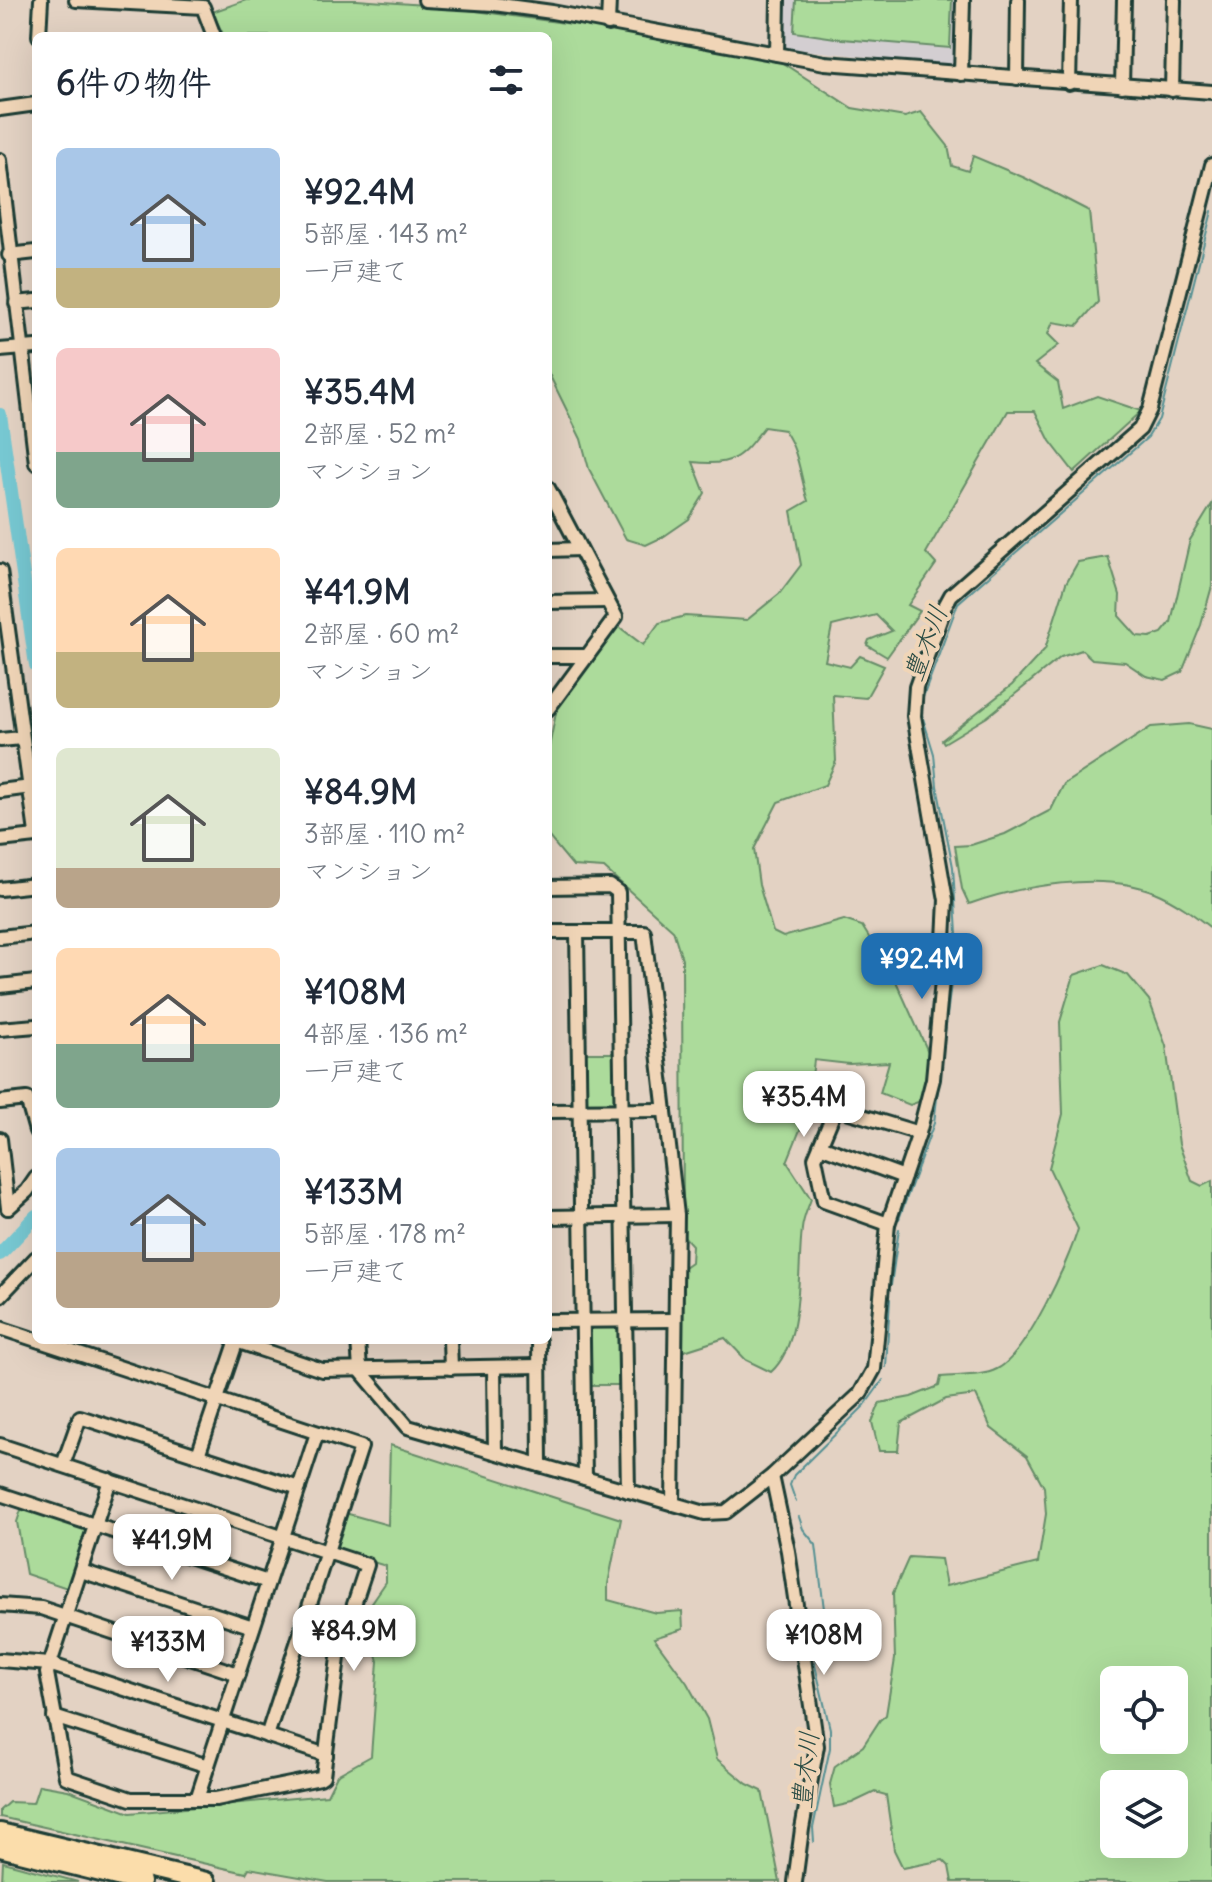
<!DOCTYPE html>
<html lang="ja">
<head>
<meta charset="utf-8">
<style>
	:root { --surface:#fff; --page:#f6f6f7; --text:#1f2937; --muted:#747a83; --accent:#1f6fb2 }
	body { margin:0; font-family:Delius,"Klee One",sans-serif; background:var(--page); color:var(--text); height:100vh; display:flex; flex-direction:column; font-size:30px; white-space:nowrap }
	* { box-sizing:border-box; margin:0 }
	p { font-size:26px; color:var(--muted) }
	.icon { flex:none; width:44px; height:44px; fill:none; stroke:currentColor; stroke-width:2; stroke-linecap:round; stroke-linejoin:round }
	.map { position:relative; flex:1; overflow:hidden }
	.panel { position:absolute; left:32px; top:32px; width:520px; height:1312px; display:flex; flex-direction:column; background:var(--surface); border-radius:12px; box-shadow:0 8px 32px #0002 }
	.panel>* { flex:none }
	.tools { position:absolute; left:1100px; top:1666px; display:grid; gap:16px }
	.tools a { display:grid; place-items:center; width:88px; height:88px; border-radius:12px; background:var(--surface); box-shadow:0 8px 32px #0002; font-size:40px }
	.price { position:absolute; translate:-50% -68px; padding:0 18px; border-radius:16px; background:#fff; color:#222; font-size:26px; line-height:52px; filter:drop-shadow(0 2px 4px #0008) }
	.price::after { content:''; position:absolute; left:50%; top:48px; width:24px; height:18px; margin-left:-12px; background:inherit; clip-path:polygon(0 0,100% 0,50% 100%) }
	.price.selected { background:var(--accent); color:#fff }
	ul { padding:0; list-style:none }
	li { display:flex; align-items:center; gap:24px; height:200px; padding:0 24px }
	li span { display:grid; place-items:center; flex:none; width:224px; height:160px; border-radius:12px; color:#555 }
	li>.icon { margin-inline-start:auto }
	span .icon { width:96px; height:96px; fill:#fffc; stroke-width:1 }
	li b { font-size:34px }
	h2 { display:flex; justify-content:space-between; align-items:center; height:96px; padding:0 24px; font-size:34px }
	.map>svg:first-child { display:block }
	.built { fill:#d3ced1 }
	.green { fill:#acdb9b; stroke:#668c68; stroke-width:2; fill-rule:evenodd }
	.lines { fill:none; stroke-linecap:round; stroke-linejoin:round }
	.stream { stroke:#549093; stroke-width:2 }
	.river { stroke:#77c8d2; stroke-width:14 }
	.minor-casing { stroke:#1f3d34; stroke-width:18 }
	.highway-casing { stroke:#1f3d34; stroke-width:24 }
	.minor { stroke:#f0d5b7; stroke-width:12 }
	.highway { stroke:#fbddab; stroke-width:18 }
	.labels { text-anchor:middle; dominant-baseline:central; stroke-width:8; stroke-linejoin:round; paint-order:stroke }
	.water-label { font-size:26px; font-style:italic; fill:#284b44; stroke:#f0d5b7 }
</style>
</head>
<body>
<div class="map">
<svg width="1212" height="1882" viewBox="0 0 1212 1882">
	<rect width="100%" height="100%" fill="#e3d2c3"/>
	<filter id="ink" filterUnits="userSpaceOnUse"><feTurbulence type="fractalNoise" baseFrequency=".0125" numOctaves="2"/><feDisplacementMap in="SourceGraphic" scale="16" xChannelSelector="R" yChannelSelector="G"/><feConvolveMatrix kernelMatrix="1 2 1 2 8 2 1 2 1" color-interpolation-filters="sRGB"/></filter>
	<g filter="url(#ink)">
		<polygon class="built" points="784,0 958,0 957,63 954,66 784,48"/>
		<g class="green">
			<path d="M246,0H357L438,6L761,49L852,108L905,117L921,112L948,146L952,166L968,171L973,156L1025,178L1089,211L1098,302L1077,326L1053,322L1048,334L1059,345L1035,364L1058,382L1063,409L1097,396L1141,411L1074,472L1050,441L1035,411H1008L926,553L936,564L908,605L920,611L887,657L867,645L869,640L892,631L876,615L832,626L825,661L850,667L860,656L884,666L866,698L833,695L836,761L825,785L778,802L754,849L759,885L773,932L783,937L844,920L862,926L895,979L929,1054L923,1095L918,1102L910,1105L880,1093L889,1062L849,1064L814,1060L808,1110L787,1162L811,1199C808,1208 803,1218 802,1229C797,1271 804,1342 771,1372L746,1360L725,1338L681,1352L684,1267L691,1262L692,1245L683,1235L682,959L673,930L604,868L573,866L548,836V752L557,708L618,626L643,645L659,623L685,616L747,620L779,594L801,565L791,511L808,501C800,476 799,451 784,430L764,427C741,457 733,467 693,462L705,493L689,519L663,537L646,545L626,539L589,469L581,439L548,372V36H224L212,12Z"/>
			<polygon points="796,0 952,0 950,48 842,39 794,32"/>
			<polygon points="1212,504 1212,586 1201,625 1182,672 1165,680 1146,676 1125,662 1092,659 1082,650 1061,657 987,717 944,743 942,740 1012,685 1045,649 1066,583 1078,562 1108,557 1120,595 1119,616 1137,636 1150,637 1162,633 1171,622 1190,540"/>
			<path d="M1189,724L1212,729V929C1193,914 1176,901 1154,892C1102,871 1020,886 969,904L962,889L955,846L971,845L1005,834L1051,810L1064,784L1151,727Z"/>
			<path d="M1103,965L1128,975L1149,1000L1166,1046L1179,1144L1192,1181L1202,1186L1212,1181V1882H952L949,1866L943,1860L903,1868L894,1850L886,1795L875,1792L852,1803L834,1807L830,1784L835,1766L863,1746L880,1720L886,1715L895,1659L893,1593L909,1557L941,1559L946,1586L1038,1563L1046,1514L1044,1487L1027,1456L991,1428L976,1395L946,1399L901,1423L898,1451H879L872,1422L880,1403L911,1397L939,1386L941,1377C958,1375 982,1377 997,1369C1026,1355 1069,1260 1078,1229L1049,1168L1063,1114L1060,1022L1074,975ZM1114,1680H1174V1740H1114ZM1114,1784H1174V1844H1114Z"/>
			<polygon points="585,1053 618,1053 617,1106 584,1103"/>
			<rect x="588" y="1325" width="34" height="60"/>
			<polygon points="390,1445 621,1519 608,1584 608,1600 656,1613 682,1611 683,1629 654,1638 687,1683 707,1719 717,1759 747,1784 762,1791 780,1882 328,1882 249,1868 246,1873 0,1817 0,1810 9,1802 33,1803 39,1785 68,1790 130,1813 327,1795 337,1775 371,1756 378,1661 364,1614 386,1582 386,1566 336,1551 333,1547 345,1513 388,1525"/>
			<polygon points="22,1507 83,1525 88,1531 70,1589 26,1574 17,1522"/>
			<polygon points="3,1862 78,1882 2,1882"/>
		</g>
		<g class="lines">
			<g class="stream">
				<polyline points="899,1219 934,1123 957,934 953,867 937,786 934,754 922,715 922,700 958,603 1148,437 1159,419 1212,211"/>
				<polyline points="891,1285 899,1229"/>
				<polyline points="886,1367 890,1299"/>
				<polyline points="796,1502 790,1485 794,1475 865,1405 883,1380"/>
				<polyline points="799,1517 803,1529 816,1545 824,1609 815,1665 830,1729 830,1748 813,1828 814,1842"/>
			</g>
			<g class="river">
				<polyline points="0,415 36,665"/>
				<polyline points="0,1254 36,1216"/>
			</g>
			<g class="minor-casing">
				<g id="minor">
					<polyline points="76,0 203,7 214,36"/>
					<polyline points="425,0 494,4 552,12 825,63 1212,92"/>
					<polyline points="608,24 609,0"/>
					<polyline points="39,36 41,0"/>
					<polyline points="777,54 778,0"/>
					<polyline points="961,74 963,0"/>
					<polyline points="1017,78 1018,0"/>
					<polyline points="1069,83 1071,0"/>
					<polyline points="1122,86 1124,0"/>
					<polyline points="1172,90 1174,0"/>
					<polyline points="0,109 36,104"/>
					<polyline points="0,160 36,463"/>
					<polyline points="9,255 36,252"/>
					<polyline points="16,303 36,301"/>
					<polyline points="0,350 36,347"/>
					<polyline points="548,488 616,617 548,709"/>
					<polyline points="548,550 580,549"/>
					<polyline points="0,571 36,833"/>
					<polyline points="548,602 607,601"/>
					<polyline points="548,656 587,656"/>
					<polyline points="0,740 22,738"/>
					<polyline points="0,791 31,787"/>
					<polyline points="0,840 36,836"/>
					<polyline points="548,887 610,886 618,892 628,1491"/>
					<polyline points="0,889 36,885"/>
					<polyline points="548,932 644,932 677,1215 673,1504"/>
					<polyline points="577,932 585,1478"/>
					<polyline points="0,937 36,933"/>
					<polyline points="0,986 36,982"/>
					<polyline points="0,1029 36,1026"/>
					<polyline points="0,1102 27,1099 36,1131"/>
					<polyline points="548,1111 665,1110"/>
					<polyline points="0,1139 8,1208"/>
					<polyline points="820,1146 904,1177"/>
					<polyline points="8,1208 27,1191 36,1178"/>
					<polyline points="548,1217 677,1215"/>
					<polyline points="888,1224 824,1201 815,1158 836,1108 919,1133"/>
					<polyline points="0,1296 36,1258"/>
					<polyline points="548,1321 674,1320"/>
					<polyline points="0,1328 361,1447 267,1736"/>
					<polyline points="233,1340 322,1370 539,1366"/>
					<polyline points="358,1340 360,1370 408,1427 705,1513 726,1512 772,1476 860,1394 874,1369 888,1224 919,1133 933,1079 942,980 946,900 914,716 916,687 945,606 951,595 1140,429 1150,409 1212,165"/>
					<polyline points="450,1340 451,1368"/>
					<polyline points="539,1340 540,1465"/>
					<polyline points="494,1367 495,1452"/>
					<polyline points="0,1445 367,1565 339,1650 323,1776 320,1778 216,1799 131,1799 66,1777 47,1673 110,1480"/>
					<polyline points="198,1455 237,1340"/>
					<polyline points="63,1465 80,1417 299,1488"/>
					<polyline points="772,1476 788,1551 817,1746 802,1829 795,1882"/>
					<polyline points="0,1494 268,1582"/>
					<polyline points="81,1571 253,1627"/>
					<polyline points="0,1605 41,1608 238,1674"/>
					<polyline points="0,1660 49,1664 326,1755"/>
					<polyline points="54,1717 208,1766"/>
					<polyline points="197,1799 317,1433"/>
				</g>
			</g>
			<g class="highway-casing">
				<g id="highway">
					<polyline points="0,1833 206,1882"/>
					<polyline points="0,1847 141,1882"/>
				</g>
			</g>
			<use href="#minor" class="minor"/>
			<use href="#highway" class="highway"/>
		</g>
	</g>
	<g class="labels">
		<g class="water-label">
			<text transform="translate(925 643) rotate(-69)">豊木川</text>
			<text transform="translate(805 1770) rotate(-84)">豊木川</text>
		</g>
	</g>
</svg>
<div class="tools">
<a><svg class="icon" aria-label="locate" viewBox="0 0 24 24"><circle cx="12" cy="12" r="6"/><path d="M12 2v4M12 18v4M2 12h4M18 12h4"/></svg></a>
<a><svg class="icon" aria-label="layers" viewBox="0 0 24 24"><path d="M12 4l9 5-9 5-9-5zM3 14l9 5 9-5"/></svg></a>
</div>
<b class="price selected" style="left:922px;top:1001px">¥92.4M</b>
<b class="price" style="left:804px;top:1139px">¥35.4M</b>
<b class="price" style="left:172px;top:1582px">¥41.9M</b>
<b class="price" style="left:354px;top:1673px">¥84.9M</b>
<b class="price" style="left:824px;top:1677px">¥108M</b>
<b class="price" style="left:168px;top:1684px">¥133M</b>
<section class="panel">
<h2>6件の物件<svg class="icon" aria-label="filters" viewBox="0 0 24 24"><path d="M4 7h16M4 17h16"/><circle cx="9" cy="7" r="2"/><circle cx="15" cy="17" r="2"/></svg></h2>
<ul>
<li><span style="background:linear-gradient(#a9c7e8 75%,#c2b280 0)"><svg class="icon" aria-label="home" viewBox="0 0 24 24"><path d="M3 11l9-7 9 7M6 9v11h12V9"/></svg></span><div><b>¥92.4M</b><p>5部屋 · 143 m²</p><p>一戸建て</p></div></li>
<li><span style="background:linear-gradient(#f6c9c9 65%,#7fa58c 0)"><svg class="icon" aria-label="home" viewBox="0 0 24 24"><path d="M3 11l9-7 9 7M6 9v11h12V9"/></svg></span><div><b>¥35.4M</b><p>2部屋 · 52 m²</p><p>マンション</p></div></li>
<li><span style="background:linear-gradient(#ffd9b3 65%,#c2b280 0)"><svg class="icon" aria-label="home" viewBox="0 0 24 24"><path d="M3 11l9-7 9 7M6 9v11h12V9"/></svg></span><div><b>¥41.9M</b><p>2部屋 · 60 m²</p><p>マンション</p></div></li>
<li><span style="background:linear-gradient(#dfe7d0 75%,#b9a48a 0)"><svg class="icon" aria-label="home" viewBox="0 0 24 24"><path d="M3 11l9-7 9 7M6 9v11h12V9"/></svg></span><div><b>¥84.9M</b><p>3部屋 · 110 m²</p><p>マンション</p></div></li>
<li><span style="background:linear-gradient(#ffd9b3 60%,#7fa58c 0)"><svg class="icon" aria-label="home" viewBox="0 0 24 24"><path d="M3 11l9-7 9 7M6 9v11h12V9"/></svg></span><div><b>¥108M</b><p>4部屋 · 136 m²</p><p>一戸建て</p></div></li>
<li><span style="background:linear-gradient(#a9c7e8 65%,#b9a48a 0)"><svg class="icon" aria-label="home" viewBox="0 0 24 24"><path d="M3 11l9-7 9 7M6 9v11h12V9"/></svg></span><div><b>¥133M</b><p>5部屋 · 178 m²</p><p>一戸建て</p></div></li>
</ul>
</section>
</div>
</body>
</html>
